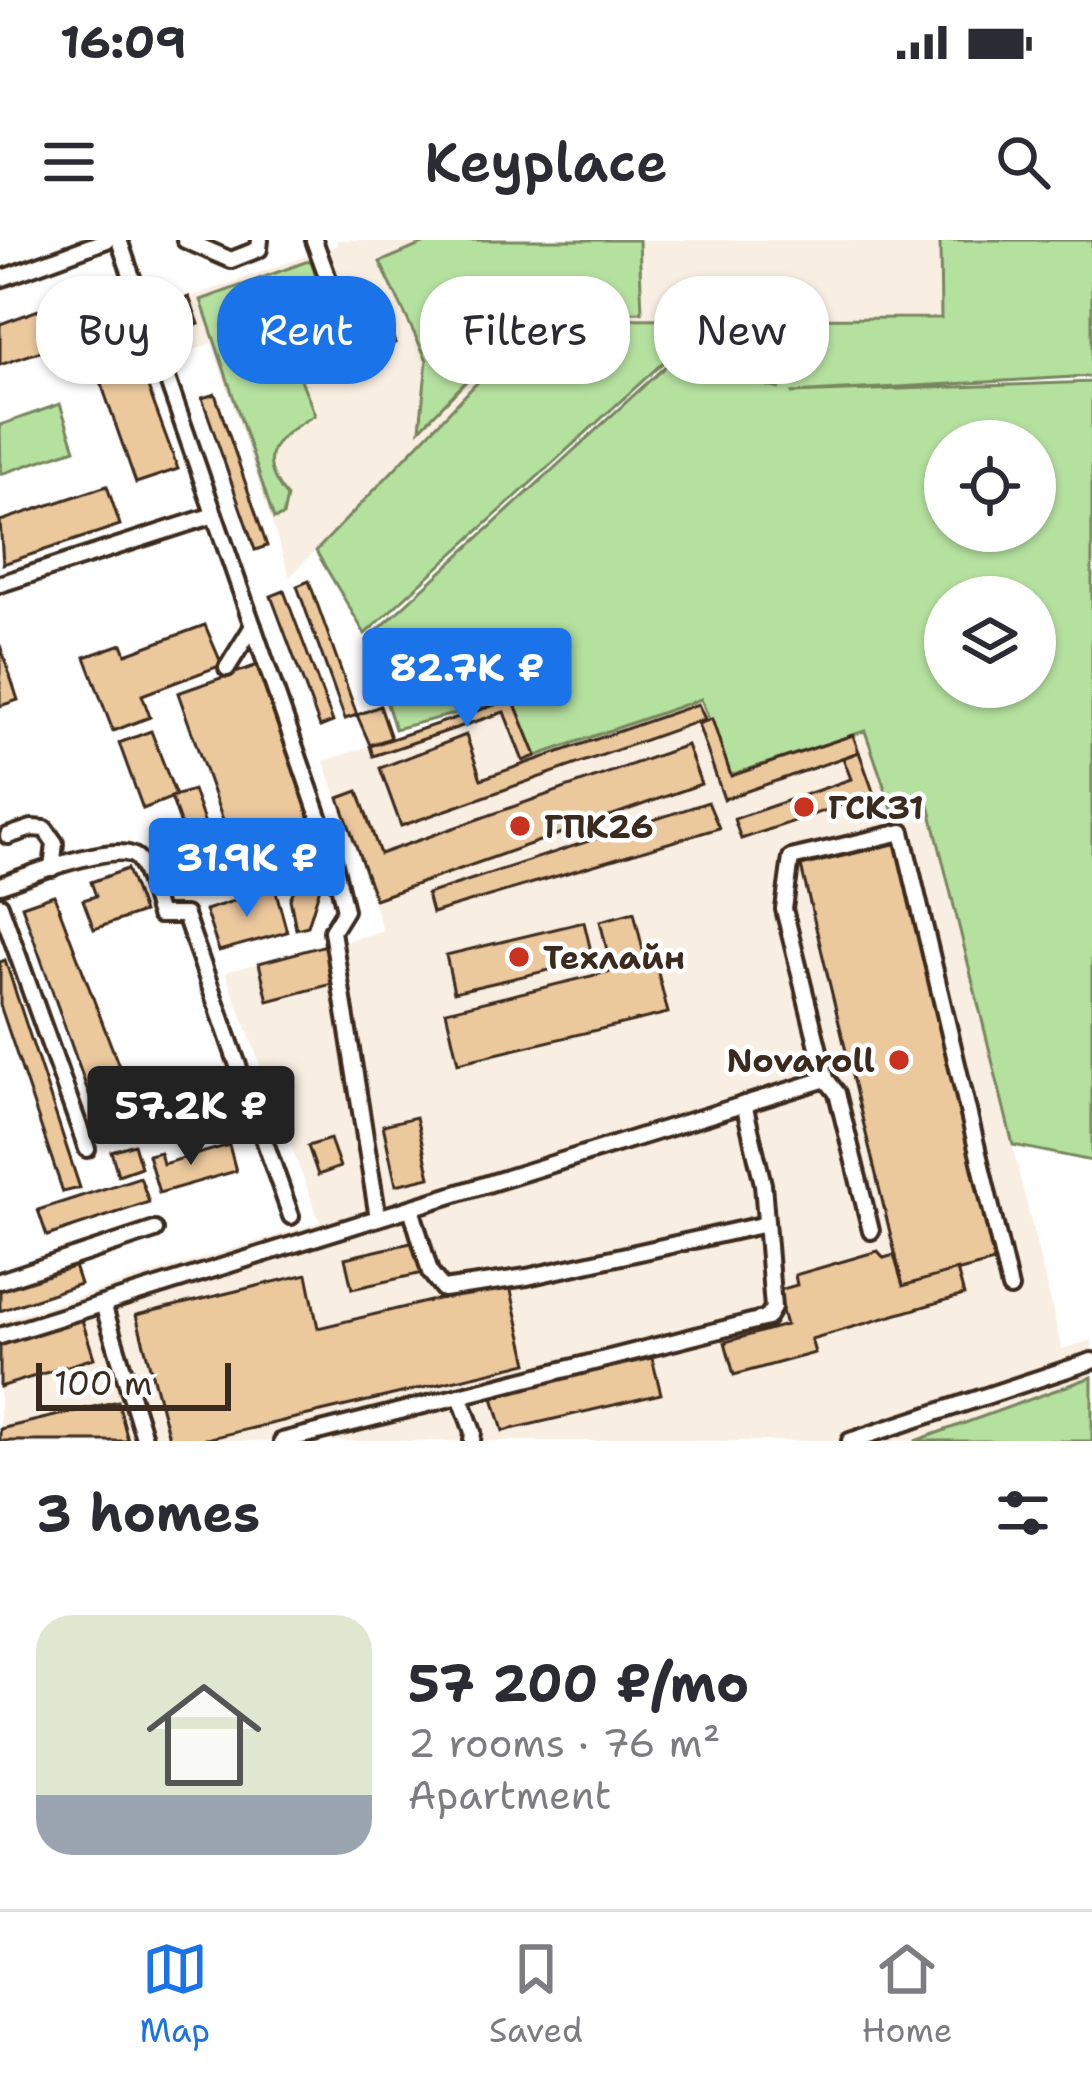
<!DOCTYPE html>
<html lang="en">
<head>
<meta charset="utf-8">
<style>
	:root { --surface:#fff; --page:#f7f7f7; --text:#2b2b33; --muted:#7c7c81; --line:#e1e1e2; --accent:#1a73e8 }
	body { margin:0; font-family:"Shantell Sans",sans-serif; background:var(--page); color:var(--text); height:100vh; display:flex; flex-direction:column; font-size:45px; white-space:nowrap }
	* { box-sizing:border-box; margin:0 }
	p { font-size:39px; color:var(--muted) }
	.icon { flex:none; width:66px; height:66px; fill:none; stroke:currentColor; stroke-width:2; stroke-linecap:round; stroke-linejoin:round }
	.map { position:relative; height:1201px; overflow:hidden }
	.drawer { display:flex; flex-direction:column; background:var(--surface); flex:1 }
	.drawer>* { flex:none }
	.hud { position:absolute; left:36px; top:36px; width:1020px; height:108px; display:flex; gap:24px }
	.buttons { position:absolute; left:924px; top:180px; display:grid; gap:24px }
	.buttons a { display:grid; place-items:center; width:132px; height:132px; border-radius:50%; background:var(--surface); box-shadow:0 3px 9px #0004; font-size:60px }
	.scale { position:absolute; left:36px; bottom:30px; width:195px; box-sizing:border-box; padding-left:12px; border:6px solid #3b2a1e; border-top:0; font-size:33px; line-height:42px; white-space:nowrap; color:#3b2a1e; -webkit-text-stroke:9px #fff; paint-order:stroke }
	.price { position:absolute; translate:-50% -102px; padding:0 27px; border-radius:12px; background:var(--accent); color:#fff; font-size:39px; line-height:78px; filter:drop-shadow(0 3px 6px #0008) }
	.price::after { content:''; position:absolute; left:50%; top:72px; width:36px; height:27px; margin-left:-18px; background:inherit; clip-path:polygon(0 0,100% 0,50% 100%) }
	.price.current { background:#222; color:#fff }
	ul { padding:0; list-style:none }
	li { display:flex; align-items:center; gap:36px; height:300px; padding:0 36px }
	li span { display:grid; place-items:center; flex:none; width:336px; height:240px; border-radius:36px; color:#555 }
	li>.icon { margin-inline-start:auto }
	span .icon { width:144px; height:144px; fill:#fffc; stroke-width:1 }
	li b { font-size:51px }
	h2 { display:flex; justify-content:space-between; align-items:center; height:144px; padding:0 36px; font-size:51px }
	.tag { padding:0 42px; border-radius:48px; background:var(--surface); box-shadow:0 3px 9px #0004; font-size:42px; line-height:108px }
	.tag.current { background:var(--accent); color:#fff }
	.status { display:flex; justify-content:space-between; align-items:center; height:84px; padding:0 60px; background:var(--surface); direction:ltr }
	.status svg { height:33px; fill:currentColor }
	header { display:flex; justify-content:space-between; align-items:center; height:156px; padding:0 36px; background:var(--surface); font-size:54px; font-weight:600 }
	.tabs { display:flex; justify-content:space-around; align-items:center; height:168px; border-top:3px solid var(--line); background:var(--surface); font-size:33px; color:var(--muted) }
	.tabs a { display:grid; justify-items:center; gap:6px }
	.tabs .current { color:var(--accent) }
	.map>svg:first-child { display:block }
	.built { fill:#f9eee2 }
	.green { fill:#b5e19f; stroke:#78865e; stroke-width:3; fill-rule:evenodd }
	.building { fill:#ecc89d; stroke:#3b2a1e; stroke-width:3 }
	.lines { fill:none; stroke-linecap:round; stroke-linejoin:round }
	.minor-casing { stroke:#3b2a1e; stroke-width:22 }
	.minor { stroke:#fff; stroke-width:14 }
	.poi-dot { fill:#c8321e; stroke:#fff; stroke-width:4.5 }
	.labels { text-anchor:middle; dominant-baseline:central; stroke-width:9; stroke-linejoin:round; paint-order:stroke }
	.poi-label { font-size:33px; font-weight:bold; fill:#3b2a1e; stroke:#fff; text-anchor:start }
</style>
</head>
<body>
<div class="status"><b>16:09</b><svg viewBox="0 0 49 12"><path d="M0 12V9h3v3zM5 12V6h3v6zM10 12V3h3v9zM15 12V0h3v12zM26 1h20v11H26zM47 4h2v5h-2z"/></svg></div>
<header><svg class="icon" aria-label="menu" viewBox="0 0 24 24"><path d="M4 6h16M4 12h16M4 18h16"/></svg>Keyplace<svg class="icon" aria-label="search" viewBox="0 0 24 24"><circle cx="10" cy="10" r="6"/><path d="M15 15l6 6"/></svg></header>
<div class="map">
<svg width="1092" height="1201" viewBox="0 0 1092 1201">
	<rect width="100%" height="100%" fill="#fff"/>
	<filter id="ink" filterUnits="userSpaceOnUse"><feTurbulence type="fractalNoise" baseFrequency=".00833" numOctaves="2"/><feDisplacementMap in="SourceGraphic" scale="24" xChannelSelector="R" yChannelSelector="G"/><feConvolveMatrix kernelMatrix="1 2 1 2 8 2 1 2 1" color-interpolation-filters="sRGB"/></filter>
	<g filter="url(#ink)">
		<g class="built">
			<polygon points="336,0 944,0 940,4 942,78 538,79 290,337 212,103 182,115 163,67 337,5"/>
			<polygon points="705,458 865,491 892,569 928,560 1062,1109 1092,1100 1092,1201 0,1201 0,1081 320,982 225,732 383,691 324,521 513,459 536,516"/>
		</g>
		<g class="green">
			<polygon points="432,0 639,0 642,72 531,74 420,189 427,120 380,22"/>
			<path d="M944,0H1092V136L791,153L1092,142V921L1013,905L928,561L892,569L865,491L731,535L701,459L536,516L513,459L395,489L367,400L670,122L780,149L669,117L365,394L316,311L538,79L941,78L940,4ZM945,201H1035V291H945ZM945,357H1035V447H945Z"/>
			<path d="M311,20L330,87L298,108L300,137L315,175C277,197 252,214 287,257L283,276L274,279L201,60Z"/>
			<polygon points="60,164 75,209 1,234 0,185"/>
			<polygon points="1092,1137 1092,1201 915,1201"/>
		</g>
		<g class="building">
			<polygon points="189,57 199,84 174,93 163,67"/>
			<polygon points="55,64 68,102 0,125 0,84"/>
			<polygon points="388,85 395,103 315,133 308,115"/>
			<polygon points="127,90 178,229 136,243 87,103"/>
			<polygon points="215,154 267,306 255,310 202,158"/>
			<polygon points="107,246 120,285 3,324 0,281"/>
			<polygon points="309,341 357,475 345,479 297,346"/>
			<polygon points="284,351 333,482 320,487 271,356"/>
			<polygon points="205,385 222,425 142,455 150,477 113,491 85,417 122,404 126,414"/>
			<polygon points="0,405 18,460 0,466"/>
			<polygon points="258,425 312,578 232,606 178,453"/>
			<polygon points="513,459 536,516 523,521 504,472 373,516 370,506"/>
			<polygon points="698,464 705,479 401,586 380,528 466,495 481,539"/>
			<polygon points="380,466 391,498 370,505 357,475"/>
			<polygon points="712,479 731,536 853,495 859,512 724,559 698,484"/>
			<polygon points="151,491 176,556 143,569 119,503"/>
			<polygon points="687,505 701,544 375,659 339,558 358,551 380,614"/>
			<polygon points="859,512 874,554 741,599 734,579 851,539 843,518"/>
			<polygon points="193,550 220,627 198,634 171,557"/>
			<polygon points="708,562 719,588 432,673 427,654"/>
			<polygon points="898,603 998,1021 903,1046 801,626"/>
			<polygon points="127,629 143,672 94,689 83,660 96,656 91,642"/>
			<polygon points="303,630 323,638 308,686 296,689 290,659"/>
			<polygon points="275,648 287,692 219,711 205,670"/>
			<polygon points="54,655 139,879 102,891 22,666"/>
			<polygon points="634,672 646,723 655,721 668,773 458,823 446,771 612,731 600,681"/>
			<polygon points="584,682 593,720 454,752 446,715"/>
			<polygon points="326,705 336,743 268,761 259,723"/>
			<polygon points="5,720 80,948 63,952 0,765 0,722"/>
			<polygon points="416,877 430,937 396,945 383,885"/>
			<polygon points="330,899 340,927 318,935 308,906"/>
			<polygon points="134,904 141,927 118,935 111,911"/>
			<polygon points="229,905 236,931 159,953 148,915 160,912 163,924"/>
			<polygon points="140,937 149,962 47,996 38,970"/>
			<polygon points="415,1002 423,1033 352,1049 345,1018"/>
			<polygon points="878,1011 884,1018 894,1015 903,1046 957,1030 964,1055 811,1099 815,1113 734,1135 725,1102 786,1085 776,1051 797,1045 795,1035"/>
			<polygon points="73,1023 80,1044 0,1071 0,1047"/>
			<polygon points="307,1034 318,1088 509,1042 528,1123 198,1201 170,1201 136,1075"/>
			<polygon points="82,1080 94,1118 0,1147 0,1105"/>
			<polygon points="652,1118 661,1154 503,1191 492,1154"/>
			<polygon points="118,1161 128,1201 0,1201 0,1189"/>
		</g>
		<g class="lines">
			<g class="minor-casing">
				<g id="minor">
					<polyline points="185,0 231,20 259,9 260,0"/>
					<polyline points="314,0 347,91"/>
					<polyline points="0,39 107,0"/>
					<polyline points="0,344 214,275"/>
					<polyline points="227,428 253,386"/>
					<polyline points="8,596 32,588 45,589 55,603 52,628"/>
					<path d="M0,645C24,637 122,597 139,620C149,635 153,659 159,675H185L291,976"/>
					<polyline points="0,665 87,909"/>
					<polyline points="826,839 837,853 871,991"/>
					<polyline points="411,968 430,1032 443,1049 527,1037 766,984"/>
					<polyline points="378,978 826,839 784,669 791,618 902,592 1010,1048"/>
					<polyline points="0,1041 155,990"/>
					<polyline points="103,1064 145,1201"/>
					<polyline points="0,1096 378,978 332,691 345,670 331,611 119,0"/>
					<polyline points="460,1156 473,1192 472,1201"/>
					<polyline points="282,1201 767,1078 773,1068 763,944 744,864"/>
					<polyline points="850,1201 1092,1121"/>
				</g>
			</g>
			<use href="#minor" class="minor"/>
		</g>
	</g>
	<g class="poi-dot">
		<circle cx="804" cy="567" r="12"/>
		<circle cx="520" cy="586" r="12"/>
		<circle cx="519" cy="717" r="12"/>
		<circle cx="899" cy="820" r="12"/>
	</g>
	<g class="labels">
		<g class="poi-label">
			<text x="828" y="567">ГСК31</text>
			<text x="544" y="586">ГПК26</text>
			<text x="543" y="717">Техлайн</text>
			<text x="875" y="820" text-anchor="end">Novaroll</text>
		</g>
	</g>
</svg>
<div class="buttons">
<a><svg class="icon" aria-label="locate" viewBox="0 0 24 24"><circle cx="12" cy="12" r="6"/><path d="M12 2v4M12 18v4M2 12h4M18 12h4"/></svg></a>
<a><svg class="icon" aria-label="layers" viewBox="0 0 24 24"><path d="M12 4l9 5-9 5-9-5zM3 14l9 5 9-5"/></svg></a>
</div>
<div class="scale">100 m</div>
<b class="price" style="left:467px;top:490px">82.7K ₽</b>
<b class="price" style="left:247px;top:680px">31.9K ₽</b>
<b class="price current" style="left:191px;top:928px">57.2K ₽</b>
<div class="hud">
<a class="tag">Buy</a>
<a class="tag current">Rent</a>
<a class="tag">Filters</a>
<a class="tag">New</a>
</div>
</div>
<section class="drawer">
<h2>3 homes<svg class="icon" aria-label="filters" viewBox="0 0 24 24"><path d="M4 7h16M4 17h16"/><circle cx="9" cy="7" r="2"/><circle cx="15" cy="17" r="2"/></svg></h2>
<ul>
<li><span style="background:linear-gradient(#dfe7d0 75%,#9aa5b1 0)"><svg class="icon" aria-label="home" viewBox="0 0 24 24"><path d="M3 11l9-7 9 7M6 9v11h12V9"/></svg></span><div><b>57 200 ₽/mo</b><p>2 rooms · 76 m²</p><p>Apartment</p></div></li>
</ul>
</section>
<nav class="tabs">
<a class="current"><svg class="icon" aria-label="map" viewBox="0 0 24 24"><path d="M3 6l6-2 6 2 6-2v14l-6 2-6-2-6 2zM9 4v14M15 6v14"/></svg>Map</a>
<a><svg class="icon" aria-label="saved" viewBox="0 0 24 24"><path d="M7 4h10v16l-5-4-5 4z"/></svg>Saved</a>
<a><svg class="icon" aria-label="home" viewBox="0 0 24 24"><path d="M3 11l9-7 9 7M6 9v11h12V9"/></svg>Home</a>
</nav>
</body>
</html>
